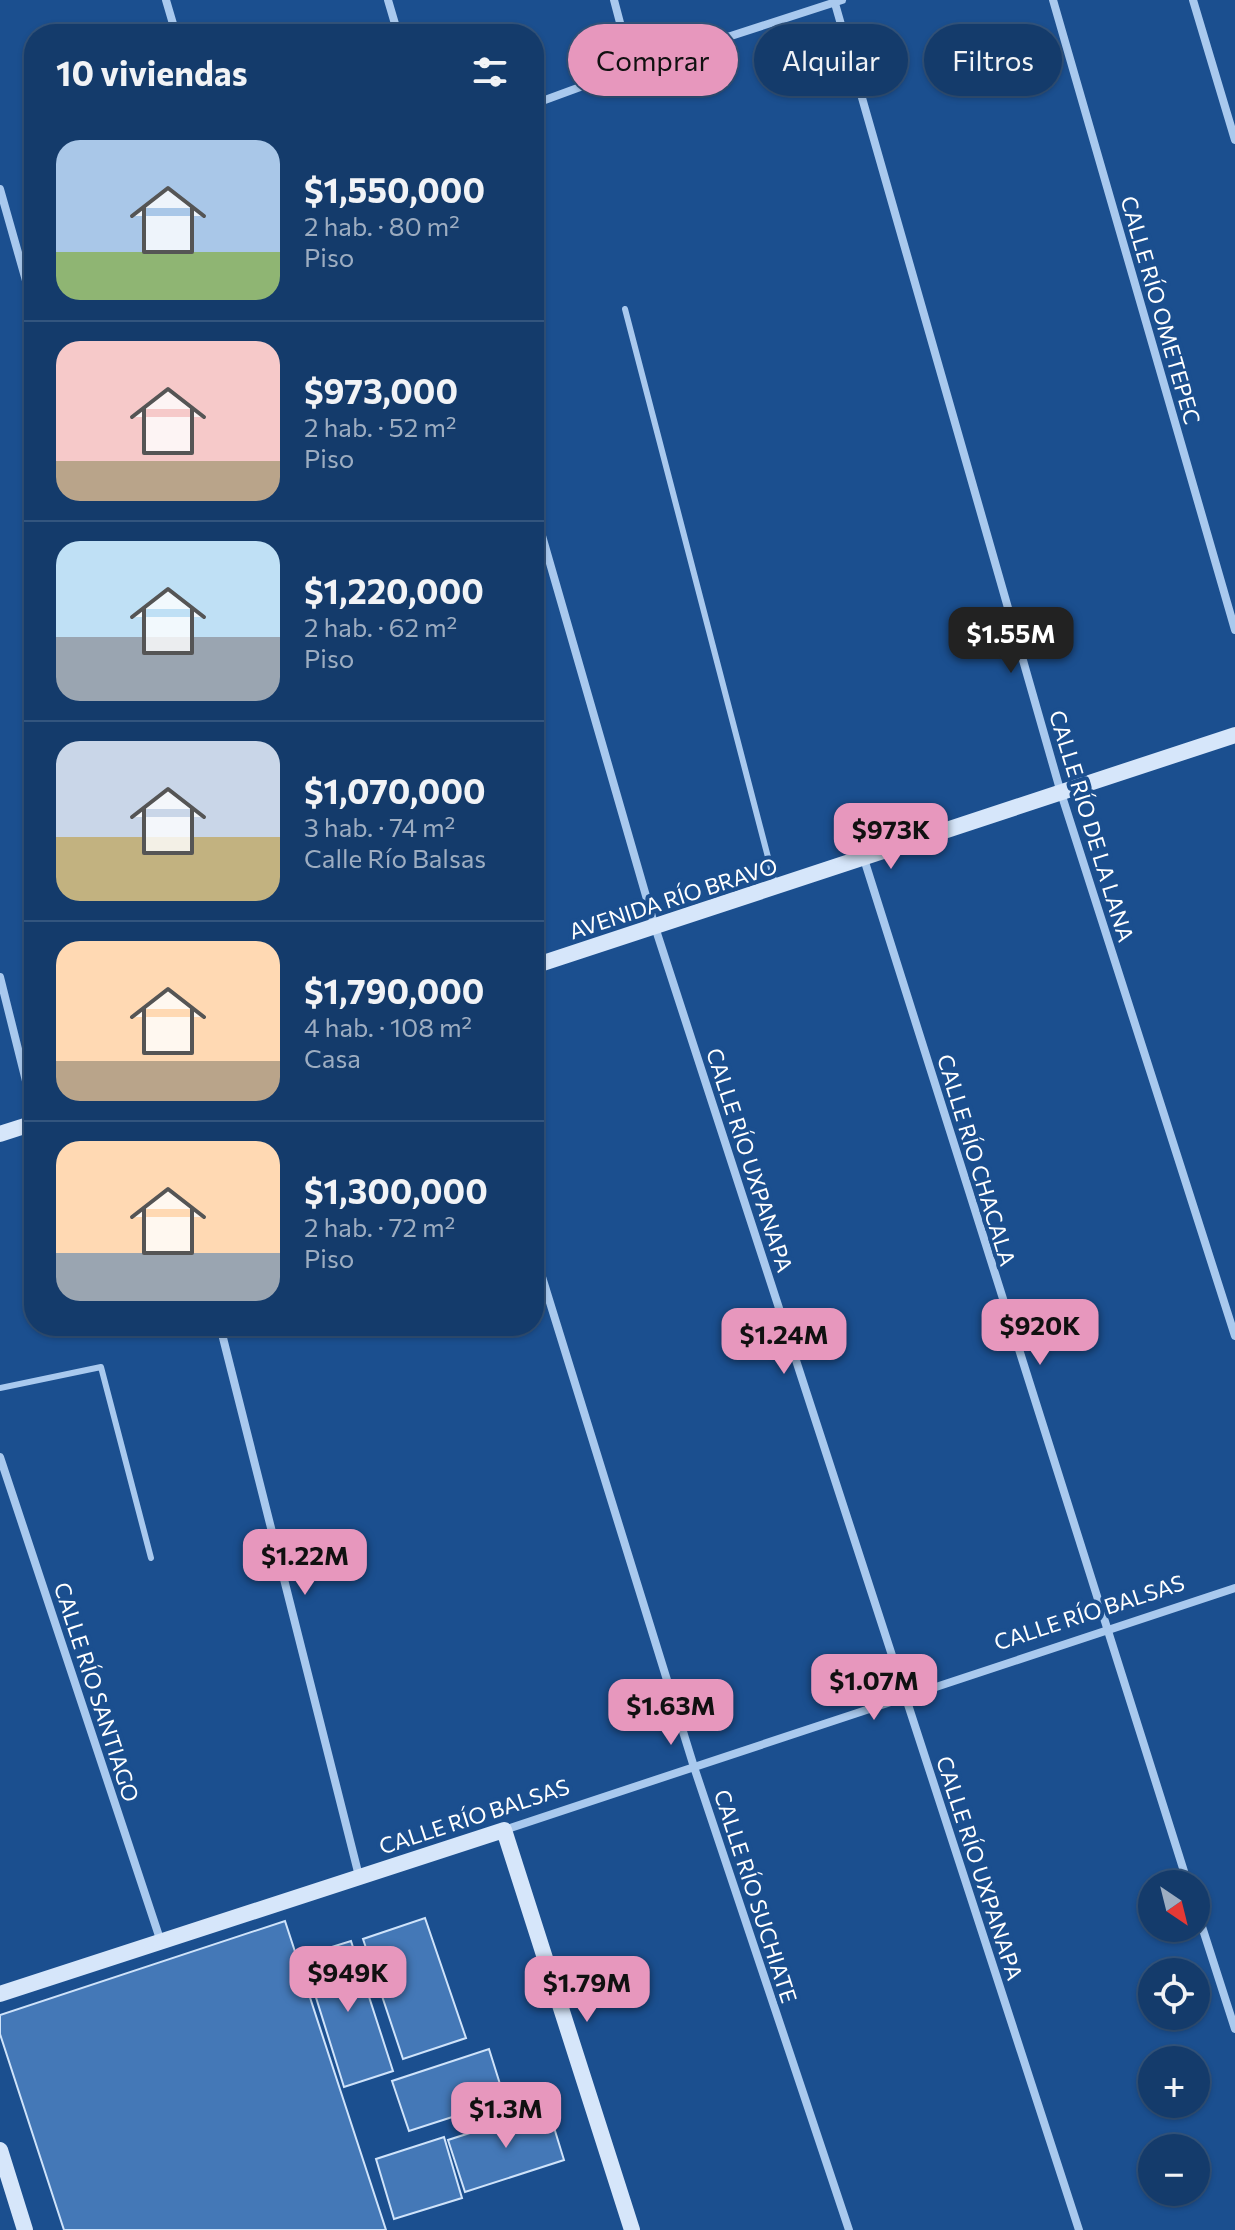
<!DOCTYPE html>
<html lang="es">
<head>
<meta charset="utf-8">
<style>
	:root { --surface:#143b6b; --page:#214673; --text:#f1f3f6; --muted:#9dadc1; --line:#33557e; --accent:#e797bd }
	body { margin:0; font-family:Commissioner,sans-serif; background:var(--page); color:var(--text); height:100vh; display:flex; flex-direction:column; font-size:30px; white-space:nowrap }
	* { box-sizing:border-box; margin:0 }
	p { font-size:26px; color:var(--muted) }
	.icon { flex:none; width:44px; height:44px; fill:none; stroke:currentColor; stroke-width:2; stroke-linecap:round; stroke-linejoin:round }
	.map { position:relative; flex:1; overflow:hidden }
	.side { position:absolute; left:24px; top:24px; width:520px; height:1312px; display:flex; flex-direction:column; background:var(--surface); border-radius:32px; box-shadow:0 2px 6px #0004,0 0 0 2px var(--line) }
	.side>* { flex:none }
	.hud { position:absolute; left:568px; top:24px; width:546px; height:72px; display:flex; gap:16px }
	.needle { width:52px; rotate:145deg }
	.buttons { position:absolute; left:1138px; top:1870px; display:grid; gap:16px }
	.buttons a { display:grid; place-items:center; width:72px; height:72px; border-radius:50%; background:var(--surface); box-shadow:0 2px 6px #0004,0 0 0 2px var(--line); font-size:40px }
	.price { position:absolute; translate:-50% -68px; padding:0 18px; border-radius:16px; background:var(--accent); color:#111; font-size:26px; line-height:52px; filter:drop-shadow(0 2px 4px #0008) }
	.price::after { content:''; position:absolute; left:50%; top:48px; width:24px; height:18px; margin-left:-12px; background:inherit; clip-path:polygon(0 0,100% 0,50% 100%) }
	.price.active { background:#222; color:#fff }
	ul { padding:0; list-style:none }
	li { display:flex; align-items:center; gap:24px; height:200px; padding:0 32px }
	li+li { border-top:2px solid var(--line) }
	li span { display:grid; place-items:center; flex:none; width:224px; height:160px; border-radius:24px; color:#555 }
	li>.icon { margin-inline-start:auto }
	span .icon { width:96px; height:96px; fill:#fffc; stroke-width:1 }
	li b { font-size:34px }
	h2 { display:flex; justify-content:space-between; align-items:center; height:96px; padding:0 32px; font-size:34px }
	.tag { padding:0 28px; border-radius:36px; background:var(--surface); box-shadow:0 2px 6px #0004,0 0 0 2px var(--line); font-size:28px; line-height:72px }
	.tag.active { background:var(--accent); color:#111 }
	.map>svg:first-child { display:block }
	.building { fill:#4478b7; stroke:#cfe3fa; stroke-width:2 }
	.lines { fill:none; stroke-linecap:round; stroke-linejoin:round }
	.service { stroke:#a9c9ee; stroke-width:6 }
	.minor { stroke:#a9c9ee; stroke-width:8 }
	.secondary { stroke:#d6e6fa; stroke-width:16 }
	.labels { text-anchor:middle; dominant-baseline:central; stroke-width:8; stroke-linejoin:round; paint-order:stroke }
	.street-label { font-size:22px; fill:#fff; stroke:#1b4f8f }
</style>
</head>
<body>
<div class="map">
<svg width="1235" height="2230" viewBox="0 0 1235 2230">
	<rect width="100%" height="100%" fill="#1b4f8f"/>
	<g class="building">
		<polygon points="425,1918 466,2038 403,2059 363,1939"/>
		<polygon points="285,1921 386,2230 64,2230 0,2034 0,2015"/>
		<polygon points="351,1941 393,2071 344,2087 303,1956"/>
		<polygon points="489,2049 505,2100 409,2131 392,2081"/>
		<polygon points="548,2108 564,2160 465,2192 448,2140"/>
		<polygon points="444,2137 462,2198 394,2219 376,2159"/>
	</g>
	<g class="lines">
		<g class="service">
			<polyline points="625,309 775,884"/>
			<polyline points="0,1388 101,1367 151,1558"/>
		</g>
		<g class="minor">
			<polyline points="166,0 176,34"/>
			<polyline points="388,0 398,34"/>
			<polyline points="614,0 632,68"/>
			<polyline points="834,0 1061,793 1235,1336"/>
			<polyline points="1053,0 1235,630"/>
			<polyline points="1193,0 1235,140"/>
			<polyline points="534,104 632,68 842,0"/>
			<polyline points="0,189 34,309"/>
			<polyline points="22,265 34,261"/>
			<polyline points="534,508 655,927 1079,2230"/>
			<polyline points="864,859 1188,1884"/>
			<polyline points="0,977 34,1113"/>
			<polyline points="534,1251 694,1767 849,2230"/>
			<polyline points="220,1326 359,1876"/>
			<polyline points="0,1457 160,1939"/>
			<polyline points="504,1830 1235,1588"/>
			<polyline points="1196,1908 1235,2029"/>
		</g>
		<g class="secondary">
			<polyline points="534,966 1235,735"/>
			<polyline points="0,1134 34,1123"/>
			<polyline points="0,1994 504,1830 632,2230"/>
			<polyline points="0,2150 25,2230"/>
		</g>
	</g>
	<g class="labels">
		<g class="street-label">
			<text transform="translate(1161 310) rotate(74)">CALLE RÍO OMETEPEC</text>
			<text transform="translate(1092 826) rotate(73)">CALLE RÍO DE LA LANA</text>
			<text transform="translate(673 898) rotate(-18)">AVENIDA RÍO BRAVO</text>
			<text transform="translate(750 1160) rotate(72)">CALLE RÍO UXPANAPA</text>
			<text transform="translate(977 1160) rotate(73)">CALLE RÍO CHACALA</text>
			<text transform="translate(1089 1612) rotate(-18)">CALLE RÍO BALSAS</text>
			<text transform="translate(97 1692) rotate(72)">CALLE RÍO SANTIAGO</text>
			<text transform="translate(474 1816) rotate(-18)">CALLE RÍO BALSAS</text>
			<text transform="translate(980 1868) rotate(72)">CALLE RÍO UXPANAPA</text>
			<text transform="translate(756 1896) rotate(72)">CALLE RÍO SUCHIATE</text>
		</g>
	</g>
</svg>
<div class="buttons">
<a><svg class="needle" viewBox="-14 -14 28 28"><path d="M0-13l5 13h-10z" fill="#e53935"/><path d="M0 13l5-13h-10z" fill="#9dadc1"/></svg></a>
<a><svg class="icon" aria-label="locate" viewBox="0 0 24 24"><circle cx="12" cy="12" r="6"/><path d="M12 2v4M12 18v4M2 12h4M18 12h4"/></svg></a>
<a>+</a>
<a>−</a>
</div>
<b class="price active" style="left:1011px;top:675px">$1.55M</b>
<b class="price" style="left:891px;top:871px">$973K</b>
<b class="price" style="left:1040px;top:1367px">$920K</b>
<b class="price" style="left:784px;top:1376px">$1.24M</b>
<b class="price" style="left:305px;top:1597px">$1.22M</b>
<b class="price" style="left:874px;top:1722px">$1.07M</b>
<b class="price" style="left:671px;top:1747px">$1.63M</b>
<b class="price" style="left:348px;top:2014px">$949K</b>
<b class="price" style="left:587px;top:2024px">$1.79M</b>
<b class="price" style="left:506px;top:2150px">$1.3M</b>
<div class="hud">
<a class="tag active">Comprar</a>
<a class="tag">Alquilar</a>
<a class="tag">Filtros</a>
</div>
<section class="side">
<h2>10 viviendas<svg class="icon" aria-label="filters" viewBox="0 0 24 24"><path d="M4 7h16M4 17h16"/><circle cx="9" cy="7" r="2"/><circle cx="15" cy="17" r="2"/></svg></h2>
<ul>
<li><span style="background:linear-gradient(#a9c7e8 70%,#8fb573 0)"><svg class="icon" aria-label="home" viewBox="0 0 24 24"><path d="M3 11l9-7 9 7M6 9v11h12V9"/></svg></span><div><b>$1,550,000</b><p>2 hab. · 80 m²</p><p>Piso</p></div></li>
<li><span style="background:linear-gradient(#f6c9c9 75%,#b9a48a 0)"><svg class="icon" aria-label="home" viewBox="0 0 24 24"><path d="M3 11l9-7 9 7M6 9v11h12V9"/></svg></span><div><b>$973,000</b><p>2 hab. · 52 m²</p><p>Piso</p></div></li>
<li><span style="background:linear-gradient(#bfe0f5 60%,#9aa5b1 0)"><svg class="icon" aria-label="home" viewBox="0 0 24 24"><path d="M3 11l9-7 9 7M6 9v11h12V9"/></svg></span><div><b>$1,220,000</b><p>2 hab. · 62 m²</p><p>Piso</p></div></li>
<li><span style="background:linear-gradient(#c9d6e8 60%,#c2b280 0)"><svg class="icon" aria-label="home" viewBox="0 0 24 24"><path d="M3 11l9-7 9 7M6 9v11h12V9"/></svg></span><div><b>$1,070,000</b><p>3 hab. · 74 m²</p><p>Calle Río Balsas</p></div></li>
<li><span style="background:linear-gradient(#ffd9b3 75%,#b9a48a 0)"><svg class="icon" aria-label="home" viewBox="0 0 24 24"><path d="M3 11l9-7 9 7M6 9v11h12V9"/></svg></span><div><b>$1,790,000</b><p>4 hab. · 108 m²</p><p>Casa</p></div></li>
<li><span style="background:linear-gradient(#ffd9b3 70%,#9aa5b1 0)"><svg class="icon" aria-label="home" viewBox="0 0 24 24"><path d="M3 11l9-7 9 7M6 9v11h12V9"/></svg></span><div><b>$1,300,000</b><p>2 hab. · 72 m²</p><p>Piso</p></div></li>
</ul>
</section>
</div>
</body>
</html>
